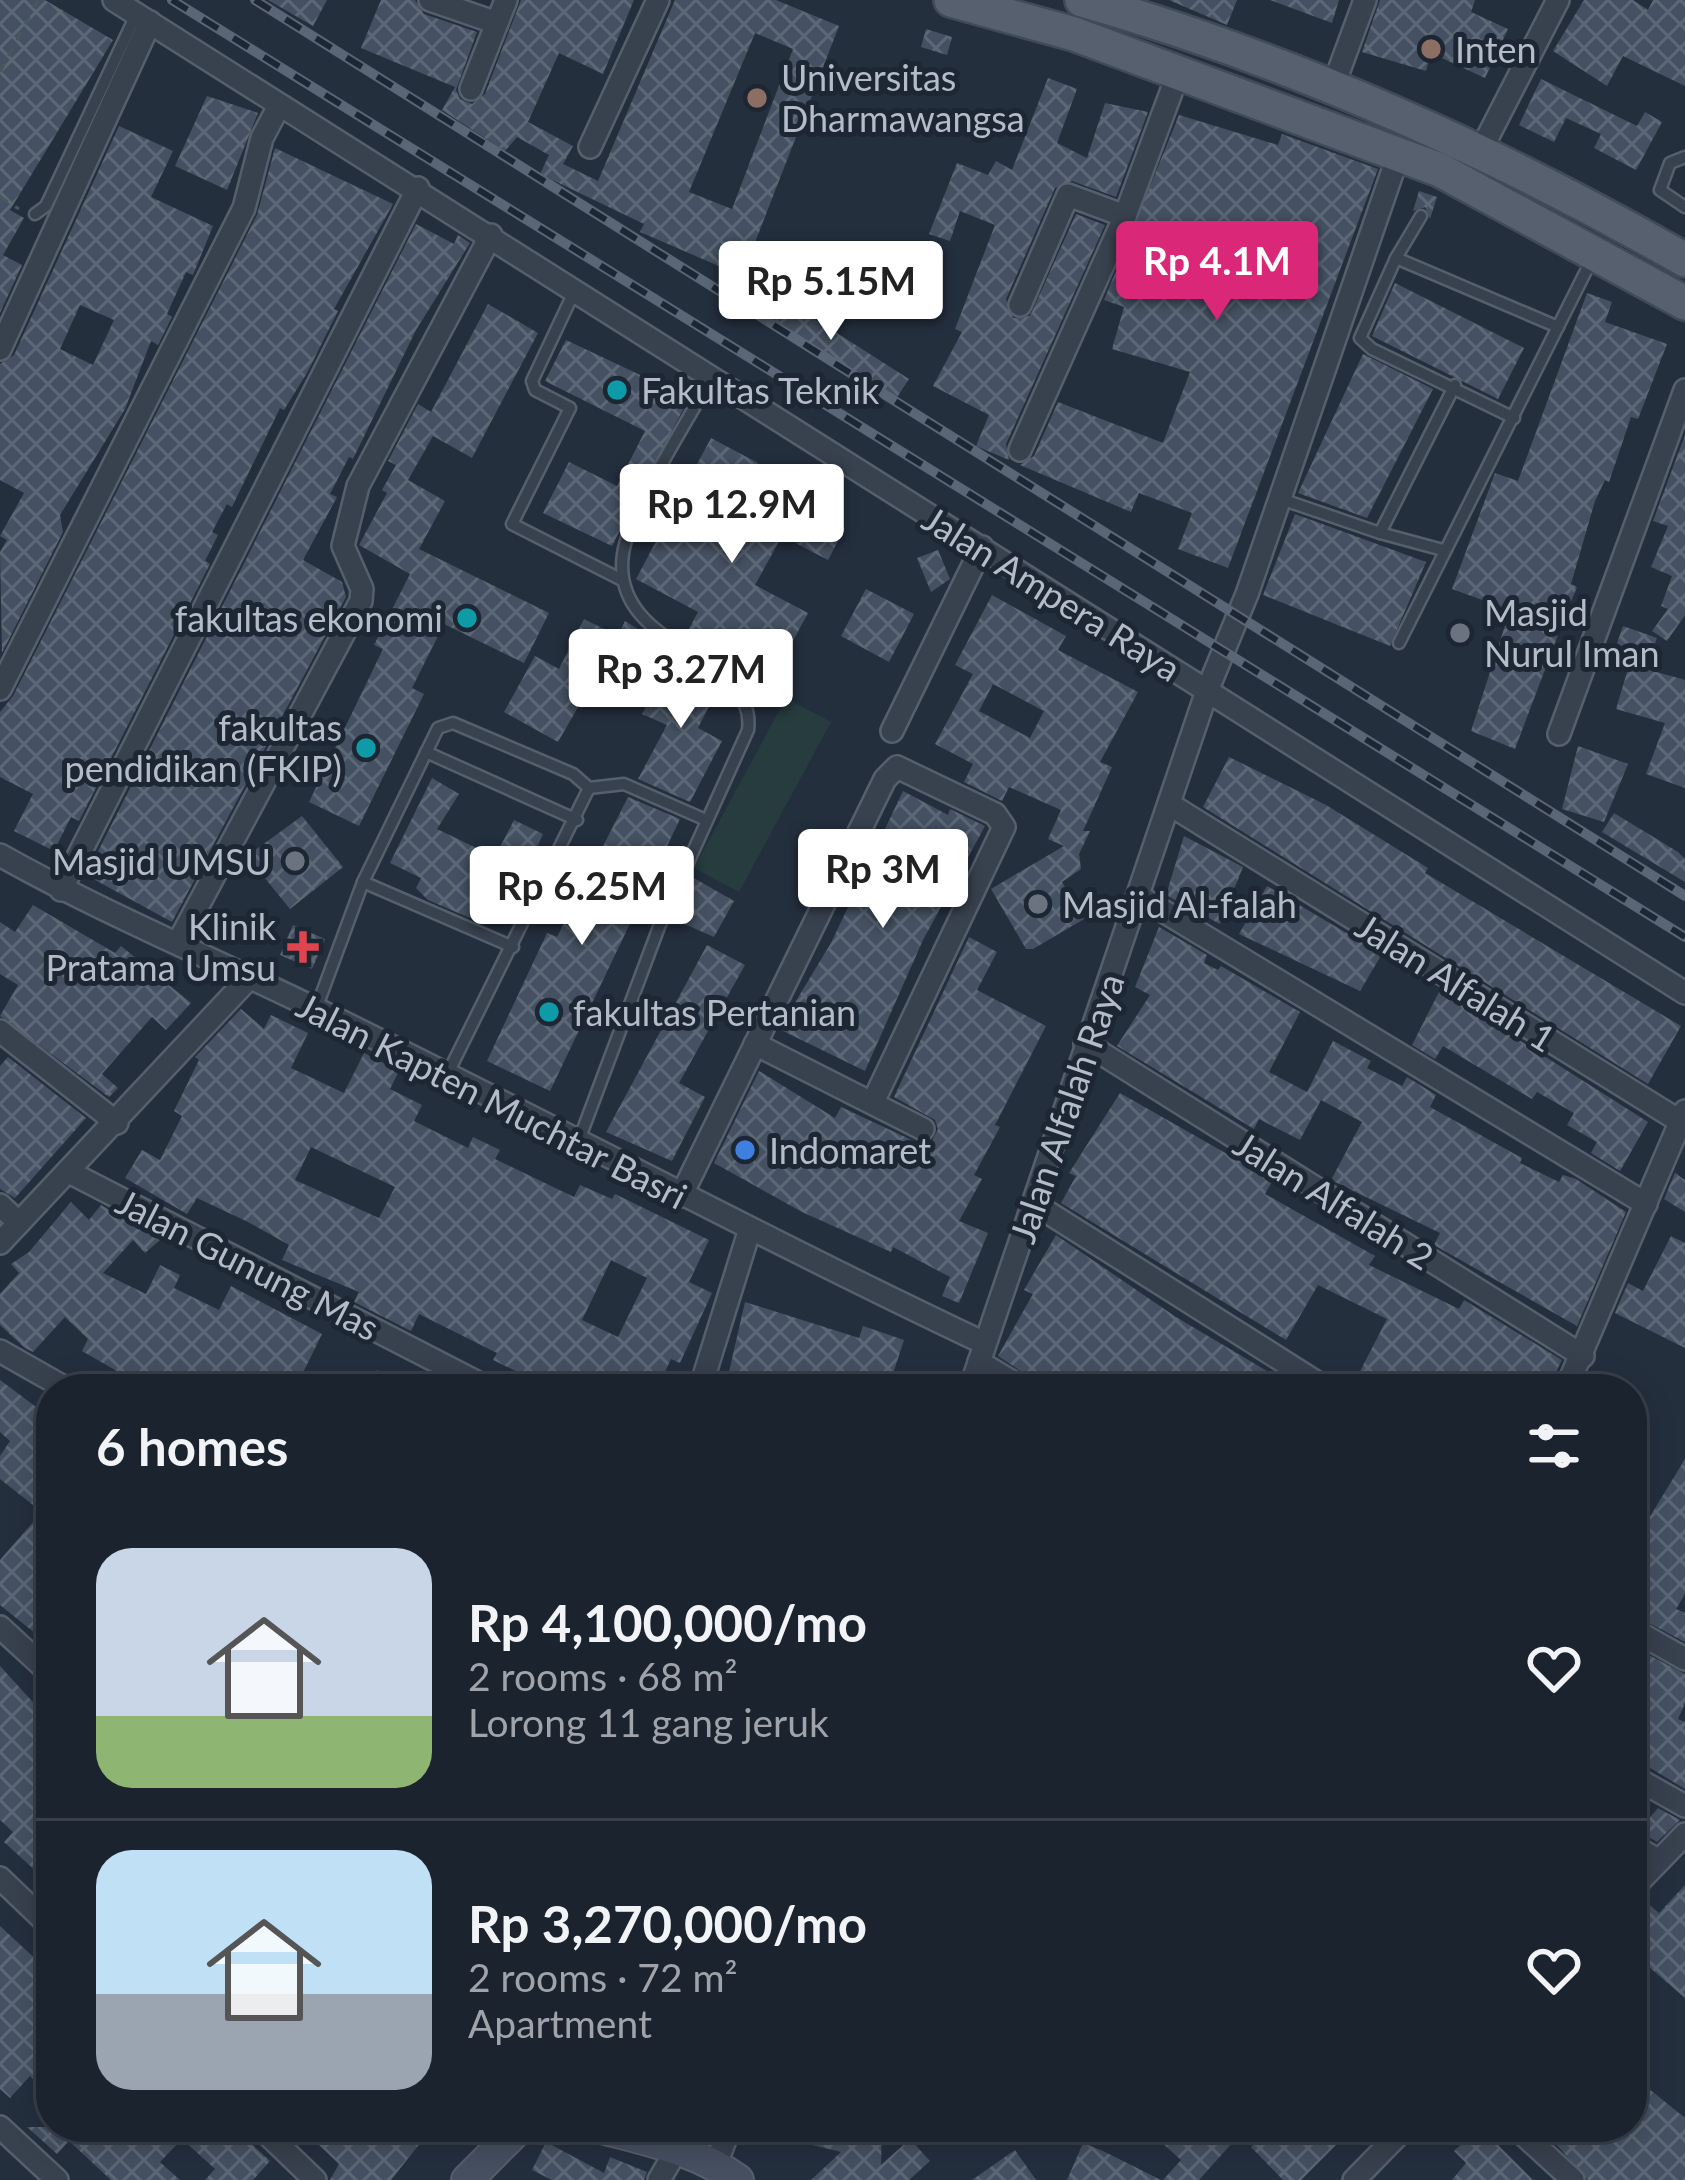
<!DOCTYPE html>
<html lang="en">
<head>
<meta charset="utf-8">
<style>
	:root { --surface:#1b232e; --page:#282f3a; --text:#f1f3f6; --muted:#a0a4aa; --line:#39404a; --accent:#db2777 }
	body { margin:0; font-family:Lato,sans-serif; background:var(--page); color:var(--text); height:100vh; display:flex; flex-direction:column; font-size:45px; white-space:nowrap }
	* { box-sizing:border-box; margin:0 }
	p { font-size:39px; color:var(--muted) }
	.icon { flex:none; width:66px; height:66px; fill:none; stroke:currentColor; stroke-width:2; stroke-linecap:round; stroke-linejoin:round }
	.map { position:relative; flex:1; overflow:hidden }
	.details { position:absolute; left:36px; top:1374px; width:1611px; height:768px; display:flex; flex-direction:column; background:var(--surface); border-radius:48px; box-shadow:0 6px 30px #0003,0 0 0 3px var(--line) }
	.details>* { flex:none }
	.price { position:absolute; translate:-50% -102px; padding:0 27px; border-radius:12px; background:#fff; color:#222; font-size:39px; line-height:78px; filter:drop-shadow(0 3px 6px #0008) }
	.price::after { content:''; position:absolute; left:50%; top:72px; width:36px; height:27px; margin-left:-18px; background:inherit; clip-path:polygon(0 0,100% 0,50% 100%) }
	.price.on { background:var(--accent); color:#fff }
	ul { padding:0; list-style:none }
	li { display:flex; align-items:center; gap:36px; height:300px; padding:0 60px }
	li+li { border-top:3px solid var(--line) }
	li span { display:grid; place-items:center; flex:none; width:336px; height:240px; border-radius:36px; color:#555 }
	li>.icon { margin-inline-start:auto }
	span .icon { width:144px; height:144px; fill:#fffc; stroke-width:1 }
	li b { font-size:51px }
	h2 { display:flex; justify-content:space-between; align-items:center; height:144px; padding:0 60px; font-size:51px }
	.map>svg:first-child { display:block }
	.green { fill:#263c3f }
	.building { fill:url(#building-cross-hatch); fill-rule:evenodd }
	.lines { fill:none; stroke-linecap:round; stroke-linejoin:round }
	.lane-casing { stroke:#565f6c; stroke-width:15 }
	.street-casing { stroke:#565f6c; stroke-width:26 }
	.secondary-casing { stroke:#565f6c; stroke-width:34 }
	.primary-casing { stroke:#414a57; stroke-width:38 }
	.path { stroke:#44595c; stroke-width:3; stroke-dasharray:9 9; stroke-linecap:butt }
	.lane { stroke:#38414e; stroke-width:10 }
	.street { stroke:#38414e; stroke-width:21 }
	.secondary { stroke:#465061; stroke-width:30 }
	.primary { stroke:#56606e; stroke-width:33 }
	.rail-casing { stroke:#5a6575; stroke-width:10 }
	.rail { stroke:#1d2633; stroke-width:6; stroke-dasharray:18; stroke-linecap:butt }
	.education-dot { fill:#8d6e63; stroke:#1d2633; stroke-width:4.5 }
	.culture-dot { fill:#0f9aa8; stroke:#1d2633; stroke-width:4.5 }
	.worship-dot { fill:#6b7280; stroke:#1d2633; stroke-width:4.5 }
	.health-dot { fill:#e0444e; stroke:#1d2633; stroke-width:4.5 }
	.shop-dot { fill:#3f7fe0; stroke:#1d2633; stroke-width:4.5 }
	.labels { text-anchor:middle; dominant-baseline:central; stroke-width:10; stroke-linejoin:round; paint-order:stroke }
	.poi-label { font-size:36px; fill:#b4bcc9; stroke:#1d2633; text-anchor:start }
	.street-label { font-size:36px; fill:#b4bcc9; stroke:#1d2633 }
</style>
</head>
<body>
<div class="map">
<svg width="1685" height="2180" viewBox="0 0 1685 2180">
	<defs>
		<pattern id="building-cross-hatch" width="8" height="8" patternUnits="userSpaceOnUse" patternTransform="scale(3)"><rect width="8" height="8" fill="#455162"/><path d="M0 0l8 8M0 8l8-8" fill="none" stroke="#5d6877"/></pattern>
	</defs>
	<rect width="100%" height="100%" fill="#242f3e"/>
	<polygon class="green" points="786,698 831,722 739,892 694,868"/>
	<g class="building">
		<polygon points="0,0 45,0 113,40 10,210 24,218 3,255 22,265 0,313"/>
		<polygon points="268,0 327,0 313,26"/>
		<path d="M381,0H415L424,14L477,32L456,90L460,99L472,104L485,94L521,0H634L603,74L559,53L528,122L573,146L563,164L598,181L675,0H776L839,26L742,276L640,232L644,224L540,174L549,155L517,137L505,151L442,110L455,87L361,48ZM755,33L793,49L732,209L689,192Z"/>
		<polygon points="1169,0 1237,0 1227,25"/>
		<polygon points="1270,0 1339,0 1332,23"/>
		<polygon points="1380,0 1475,0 1471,12 1508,29 1485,78 1431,53 1426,71 1362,52"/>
		<polygon points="1584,0 1633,0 1648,10 1653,0 1685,0 1685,86 1623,56 1607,86 1553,51"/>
		<polygon points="926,29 952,37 947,55 921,47"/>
		<polygon points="1048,78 1077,89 1057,143 1087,158 1105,103 1148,112 1116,197 1072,181 1055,188 1006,299 1013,318 1030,316 1076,214 1105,225 1006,444 1009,460 976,446 989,415 933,386 962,332 955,329 995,225 960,211 950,241 929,234 957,163 988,175 996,161 1012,170"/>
		<polygon points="1541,79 1637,126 1645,112 1662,122 1636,170 1594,148 1601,134 1566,118 1554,142 1519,125"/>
		<polygon points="207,96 258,113 227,190 175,166"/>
		<polygon points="1179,115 1278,145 1282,134 1378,169 1228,568 1178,549 1192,513 1139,493 1131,512 1020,465 1034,456 1058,402 1163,443 1190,372 1112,349 1124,307 1104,300"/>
		<path d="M119,126L173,151L151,197L213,226L193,275L186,272L167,314L172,317L158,345L151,341L125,409L60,515L63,532L2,653L0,552L7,540L0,536L24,493L0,480V364L14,355ZM80,305L114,320L93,365L60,349Z"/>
		<polygon points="275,148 393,204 334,309 338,311 307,373 284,410 280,408 232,507 227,504 212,532 218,535 205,561 210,564 79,821 71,817 54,851 14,831 33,794 0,777 0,712 13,696 257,215"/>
		<polygon points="1419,191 1437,197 1430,219 1425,207 1413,211"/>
		<polygon points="416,224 454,244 458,235 470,243 416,330 353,459 349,457 330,494 337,497 303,560 342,582 346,597 172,922 86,875"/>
		<polygon points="1395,283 1524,348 1498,399 1372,336"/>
		<polygon points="760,284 909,379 896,399 774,321 777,317 750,299"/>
		<polygon points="1587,293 1612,302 1605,322 1667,344 1638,419 1631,417 1609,482 1605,480 1595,501 1571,584 1577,587 1570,604 1564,602 1553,633 1558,635 1515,749 1471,731 1510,610 1452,589 1495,473 1518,481"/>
		<polygon points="488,304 538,333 472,458 433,436 408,480 445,501 419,549 549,613 524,663 444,624 412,688 424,694 359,826 309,802 383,649 374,645 410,574 359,545 387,493 382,490 396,465 388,461 418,404 431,412"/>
		<polygon points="566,340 689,398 612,546 543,513 569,462 617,486 645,431 545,381"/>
		<polygon points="1363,354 1433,389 1367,518 1298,493"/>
		<polygon points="1685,435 1685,615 1667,641 1652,631 1668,609 1661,606 1672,576 1651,567 1668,526 1653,521"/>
		<polygon points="711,438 758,463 729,518 760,534 782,494 845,528 828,560 782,536 755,585 808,613 768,687 728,669 684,638 698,612 636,579"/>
		<polygon points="1295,514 1426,562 1390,646 1263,595"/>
		<polygon points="938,550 950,579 931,592 917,558"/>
		<polygon points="866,589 914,614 889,662 841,636"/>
		<path d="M992,595L1066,636L1058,650L1138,692L1100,762L1112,767L1083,831H1090L1079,854L1081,869L1062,882L1084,919L1033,949H1026L991,889L1064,846L1048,839L1061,810L1009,787L1002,801L964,782L973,764L935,744L973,674L955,665ZM993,684L1044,711L1030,738L979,711Z"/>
		<polygon points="584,619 618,636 625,621 649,636 620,694 593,681 558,742 504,712 535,656 559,669"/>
		<polygon points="1623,626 1657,638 1646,669 1685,680 1685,788 1646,774 1665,723 1616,709 1633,652 1616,646"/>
		<polygon points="675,655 719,687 698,728 722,741 690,802 638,779 667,725 642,714"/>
		<polygon points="1578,746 1628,764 1604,822 1562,809"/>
		<polygon points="1229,757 1326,805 1428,868 1425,873 1681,1026 1648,1084 1203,807"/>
		<polygon points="432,778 459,794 437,829 495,857 514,820 543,834 505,917 477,903 470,918 428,900 416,888 421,878 390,863"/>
		<polygon points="903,791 948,815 950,809 985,826 923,940 865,1071 779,1029 831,943"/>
		<polygon points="628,797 680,819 550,1091 487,1061 547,933 557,937"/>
		<polygon points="1614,813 1678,852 1685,859 1685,882 1602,832"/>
		<polygon points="302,816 343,867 290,909 247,856"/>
		<polygon points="1184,836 1243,867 1220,924 1166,895"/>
		<polygon points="692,877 734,901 714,937 673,919"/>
		<polygon points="1267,886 1382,954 1360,991 1239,934"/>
		<polygon points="33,905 115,953 121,946 191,1003 166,1030 152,1017 102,1074 118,1088 109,1097 0,1016 18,985 0,974 0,922 15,932"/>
		<polygon points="293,925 325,939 312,969 280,955"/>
		<polygon points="1159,927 1207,955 1204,963 1218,970 1221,966 1300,1012 1269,1072 1307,1092 1333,1041 1371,1061 1367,1068 1402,1086 1407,1077 1436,1095 1430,1107 1522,1158 1520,1163 1559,1182 1563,1175 1576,1179 1626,1212 1577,1326 1434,1245 1440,1233 1331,1180 1362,1122 1321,1100 1300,1140 1259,1119 1254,1129 1117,1046 1150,995 1135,987"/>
		<polygon points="969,937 997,952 977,990 1046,1026 995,1125 1000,1127 974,1175 982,1179 959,1221 988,1233 959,1303 942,1296 950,1277 893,1247 891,1252 802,1212 714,1163 759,1071 835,1118 841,1107 916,1142 932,1141 938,1129 935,1120 894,1097"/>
		<polygon points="707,945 745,965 679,1083 705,1097 672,1161 606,1132"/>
		<polygon points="1440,990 1648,1122 1620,1171 1591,1153 1597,1142 1567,1125 1574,1113 1537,1092 1532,1099 1443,1046 1435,1059 1412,1045"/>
		<path d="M241,1009L264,1029L271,1015L308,1033L291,1068L344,1093L364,1053L399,1071L390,1089L422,1105L414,1121L468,1148L473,1137L500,1150L495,1159L574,1197L580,1185L612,1199L615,1194L709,1240L689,1282L712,1293L680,1363L671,1359L657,1389H530L534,1380L493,1360L497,1353L419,1314L411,1331L354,1302L359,1292L282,1260L289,1245L248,1222L197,1198L187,1214L125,1178L142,1150L160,1160L182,1116L174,1111L199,1060L195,1057ZM311,1147L395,1187L379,1218L295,1180ZM611,1260L647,1278L618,1337L582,1320Z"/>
		<polygon points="8,1057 86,1118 15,1198 0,1189 0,1066"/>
		<polygon points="1120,1093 1273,1180 1265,1194 1375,1256 1369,1265 1459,1309 1464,1300 1562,1360 1547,1389 1380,1389 1357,1377 1387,1319 1318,1285 1286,1340 1061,1203 1076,1176 1069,1173"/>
		<polygon points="1675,1173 1685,1180 1685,1212 1664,1199"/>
		<polygon points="71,1202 89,1220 101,1205 160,1240 145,1253 133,1240 103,1273 146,1294 160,1265 180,1275 174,1288 219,1310 231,1286 322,1334 295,1389 261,1378 256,1389 148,1389 82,1351 88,1339 65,1317 33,1352 25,1348 0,1325 0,1294 19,1273 11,1264 29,1252"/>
		<polygon points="1056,1235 1176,1317 1297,1389 1050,1389 1037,1382 998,1356 1033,1294 1024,1290"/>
		<polygon points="1671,1236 1685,1243 1685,1348 1615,1313 1628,1283 1643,1291"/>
		<polygon points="745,1302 859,1338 863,1326 904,1340 888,1389 725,1389"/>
		<polygon points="377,1370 417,1389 368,1389"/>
		<polygon points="0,1380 51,1418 51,1540 34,1559 51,1574 51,1646 0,1605 0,1560 42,1512 0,1479 0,1456 10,1441 0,1432"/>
		<polygon points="1685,1459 1685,1594 1676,1609 1685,1613 1685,1642 1632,1614 1632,1546"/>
		<polygon points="1632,1646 1685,1674 1685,1703 1678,1719 1685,1722 1685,1789 1632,1757"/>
		<polygon points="0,1666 51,1722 51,1885 4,1842 13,1832 0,1820"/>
		<polygon points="1658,1808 1680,1820 1657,1842 1638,1831"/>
		<polygon points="1685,1885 1685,1998 1641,1960 1632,1970 1632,1917 1646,1902 1659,1913"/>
		<polygon points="0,1926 41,1964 51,1953 51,2096 30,2076 10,2098 0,2089"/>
		<polygon points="1632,2075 1685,2118 1685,2180 1588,2180 1554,2142 1559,2136 1549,2127 1632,2127"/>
		<polygon points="27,2127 119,2127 137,2144 152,2127 233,2127 270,2161 253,2180 205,2180 215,2169 182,2139 160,2162 180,2180 111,2180 69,2141 57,2154"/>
		<polygon points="300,2127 433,2127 391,2180 330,2180 339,2164"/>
		<polygon points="765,2127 882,2127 881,2165 910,2139 930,2161 909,2180 811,2180 841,2152 764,2133"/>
		<polygon points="1177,2127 1216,2127 1233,2142 1199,2180 1163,2180 1181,2160 1162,2143"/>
		<polygon points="1272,2127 1354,2127 1301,2180 1283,2180 1251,2147"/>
		<polygon points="1480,2127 1533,2180 1452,2180 1466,2163 1454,2151"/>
		<polygon points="546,2142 604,2173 610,2157 647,2172 644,2180 552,2180 532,2170"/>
		<polygon points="1083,2143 1103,2151 1161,2180 1067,2180"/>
		<polygon points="1015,2150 1036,2180 972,2180"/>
	</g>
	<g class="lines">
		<g class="lane-casing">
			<g id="lane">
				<polyline points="1685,157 1670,163 1660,190 1685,207"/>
				<polyline points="35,214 46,206 136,15"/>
				<polyline points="1421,216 1396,258 1558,327"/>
				<polyline points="1396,258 1360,338 1372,349 1514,418"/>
				<polyline points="575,290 532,381 535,390 570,408 512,524 622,580"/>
				<polyline points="1281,499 1380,533"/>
				<polyline points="1443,550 1380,533 1455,385"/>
				<polyline points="1399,643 1591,261"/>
				<polyline points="426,752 577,820"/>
				<polyline points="589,788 624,784 706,820"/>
				<polyline points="363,882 513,947"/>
				<polyline points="316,1009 363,882 438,728 453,723 573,774 589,788"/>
				<polyline points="447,1075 589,788"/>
				<path d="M579,1140L659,927L748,730C758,653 609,651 623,554C629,510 688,422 710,379"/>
				<polyline points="1632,1839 1664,1857"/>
			</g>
		</g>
		<g class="street-casing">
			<g id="street">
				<polyline points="114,0 1685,993"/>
				<polyline points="430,0 497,23"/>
				<polyline points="1334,84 1365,0"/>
				<polyline points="471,89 506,0"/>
				<polyline points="590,147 658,0"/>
				<polyline points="1481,150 1558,0"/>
				<polyline points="1020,305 1068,195 1125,216"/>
				<polyline points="0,349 150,22"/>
				<polyline points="1020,450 1125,216 1179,71"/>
				<polyline points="0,689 244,208 262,138 279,106"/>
				<polyline points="892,731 982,547"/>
				<polyline points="1559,734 1685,390"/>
				<polyline points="1169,804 1681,1122"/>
				<path d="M0,855C103,913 212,958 318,1010C541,1119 760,1237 984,1343"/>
				<polyline points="61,890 418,188"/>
				<polyline points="1140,897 1646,1204"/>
				<polyline points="178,943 361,601 362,589 343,546 358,486 491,235"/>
				<polyline points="0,1031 117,1123"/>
				<polyline points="1085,1043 1583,1356"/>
				<polyline points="755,1044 923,1129"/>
				<polyline points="69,1172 490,1389"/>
				<polyline points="681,1196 885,779 897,767 995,814 1004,827 873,1102"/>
				<polyline points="1033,1203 1327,1389"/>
				<polyline points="0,1205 19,1223"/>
				<polyline points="0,1243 249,978"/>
				<polyline points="0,1351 67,1389"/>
				<polyline points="979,1362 1024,1389"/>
				<polyline points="700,1389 749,1232"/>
				<polyline points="970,1389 1207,691 1247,594 1399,153"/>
				<polyline points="1566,1389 1685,1111"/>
				<polyline points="0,1627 51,1674"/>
				<polyline points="1632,1629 1685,1659"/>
				<polyline points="1632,1776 1685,1806"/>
				<polyline points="0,1878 51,1927"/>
				<polyline points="1632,1889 1685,1834"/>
				<polyline points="0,2127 57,2180"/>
				<polyline points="260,2127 315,2180"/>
				<polyline points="1515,2127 1573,2180"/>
				<polyline points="716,2164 730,2127"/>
				<polyline points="659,2180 677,2149"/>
				<polyline points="1354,2180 1406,2127"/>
			</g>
		</g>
		<g class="secondary-casing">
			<g id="secondary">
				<path d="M598,2127C647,2140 697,2150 738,2180"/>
				<polyline points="467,2180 520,2127"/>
			</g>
		</g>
		<g class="primary-casing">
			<g id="primary">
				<polyline points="951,0 1074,34 1440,170 1685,303"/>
				<path d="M1082,0C1294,61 1493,150 1685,260"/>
			</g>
		</g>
		<g class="path">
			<polyline points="0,72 38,0"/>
			<polyline points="0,197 19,209"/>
		</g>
		<use href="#lane" class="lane"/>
		<use href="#street" class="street"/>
		<use href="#secondary" class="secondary"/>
		<use href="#primary" class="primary"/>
		<g class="rail-casing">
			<g id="rail">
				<polyline points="172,0 1685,937"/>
				<polyline points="255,0 1685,896"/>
			</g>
		</g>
		<use href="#rail" class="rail"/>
	</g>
	<g class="education-dot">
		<circle cx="1431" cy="49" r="12"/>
		<circle cx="757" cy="98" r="12"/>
	</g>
	<g class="culture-dot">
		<circle cx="617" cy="390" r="12"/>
		<circle cx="467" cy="618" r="12"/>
		<circle cx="366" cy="748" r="12"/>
		<circle cx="549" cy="1012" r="12"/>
	</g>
	<g class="worship-dot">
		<circle cx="1460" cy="633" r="12"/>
		<circle cx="295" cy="861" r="12"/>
		<circle cx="1038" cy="904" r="12"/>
	</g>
	<path class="health-dot" d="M297 929h12v12h12v12h-12v12h-12v-12h-12v-12h12z"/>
	<circle class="shop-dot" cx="745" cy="1150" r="12"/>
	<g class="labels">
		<g class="poi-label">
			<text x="1455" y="49">Inten</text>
			<text x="781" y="77">Universitas<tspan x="781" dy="41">Dharmawangsa</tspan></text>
			<text x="641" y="390">Fakultas Teknik</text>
			<text x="1484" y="612">Masjid<tspan x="1484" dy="41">Nurul Iman</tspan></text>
			<text x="443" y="618" text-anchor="end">fakultas ekonomi</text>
			<text x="342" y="727" text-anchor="end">fakultas<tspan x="342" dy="41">pendidikan (FKIP)</tspan></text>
			<text x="271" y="861" text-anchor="end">Masjid UMSU</text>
			<text x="1062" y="904">Masjid Al-falah</text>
			<text x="276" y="926" text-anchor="end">Klinik<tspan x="276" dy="41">Pratama Umsu</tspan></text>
			<text x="573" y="1012">fakultas Pertanian</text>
			<text x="769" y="1150">Indomaret</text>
		</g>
		<g class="street-label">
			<text transform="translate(1052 593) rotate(32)">Jalan Ampera Raya</text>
			<text transform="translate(1456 982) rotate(32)">Jalan Alfalah 1</text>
			<text transform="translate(492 1100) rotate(27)">Jalan Kapten Muchtar Basri</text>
			<text transform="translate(1066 1108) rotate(-71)">Jalan Alfalah Raya</text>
			<text transform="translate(1334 1200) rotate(32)">Jalan Alfalah 2</text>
			<text transform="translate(248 1264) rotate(27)">Jalan Gunung Mas</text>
		</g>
	</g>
</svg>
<b class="price on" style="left:1217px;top:323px">Rp 4.1M</b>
<b class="price" style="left:831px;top:343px">Rp 5.15M</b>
<b class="price" style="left:732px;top:566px">Rp 12.9M</b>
<b class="price" style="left:681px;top:731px">Rp 3.27M</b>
<b class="price" style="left:883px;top:931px">Rp 3M</b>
<b class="price" style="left:582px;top:948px">Rp 6.25M</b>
<section class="details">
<h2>6 homes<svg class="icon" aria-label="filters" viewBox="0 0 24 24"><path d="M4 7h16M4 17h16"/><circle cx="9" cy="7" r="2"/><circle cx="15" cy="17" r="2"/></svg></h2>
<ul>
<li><span style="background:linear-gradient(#c9d6e8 70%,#8fb573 0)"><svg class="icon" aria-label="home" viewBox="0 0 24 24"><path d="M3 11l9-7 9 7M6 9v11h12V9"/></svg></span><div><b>Rp 4,100,000/mo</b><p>2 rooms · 68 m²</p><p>Lorong 11 gang jeruk</p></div><svg class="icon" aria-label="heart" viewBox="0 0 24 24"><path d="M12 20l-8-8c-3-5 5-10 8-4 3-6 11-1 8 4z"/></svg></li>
<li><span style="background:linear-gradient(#bfe0f5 60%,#9aa5b1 0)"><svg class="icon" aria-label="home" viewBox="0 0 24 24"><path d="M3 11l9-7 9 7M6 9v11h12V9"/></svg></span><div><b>Rp 3,270,000/mo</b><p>2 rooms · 72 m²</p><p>Apartment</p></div><svg class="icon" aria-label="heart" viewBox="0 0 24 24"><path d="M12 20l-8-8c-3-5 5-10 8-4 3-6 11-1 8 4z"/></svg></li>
</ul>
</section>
</div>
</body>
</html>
